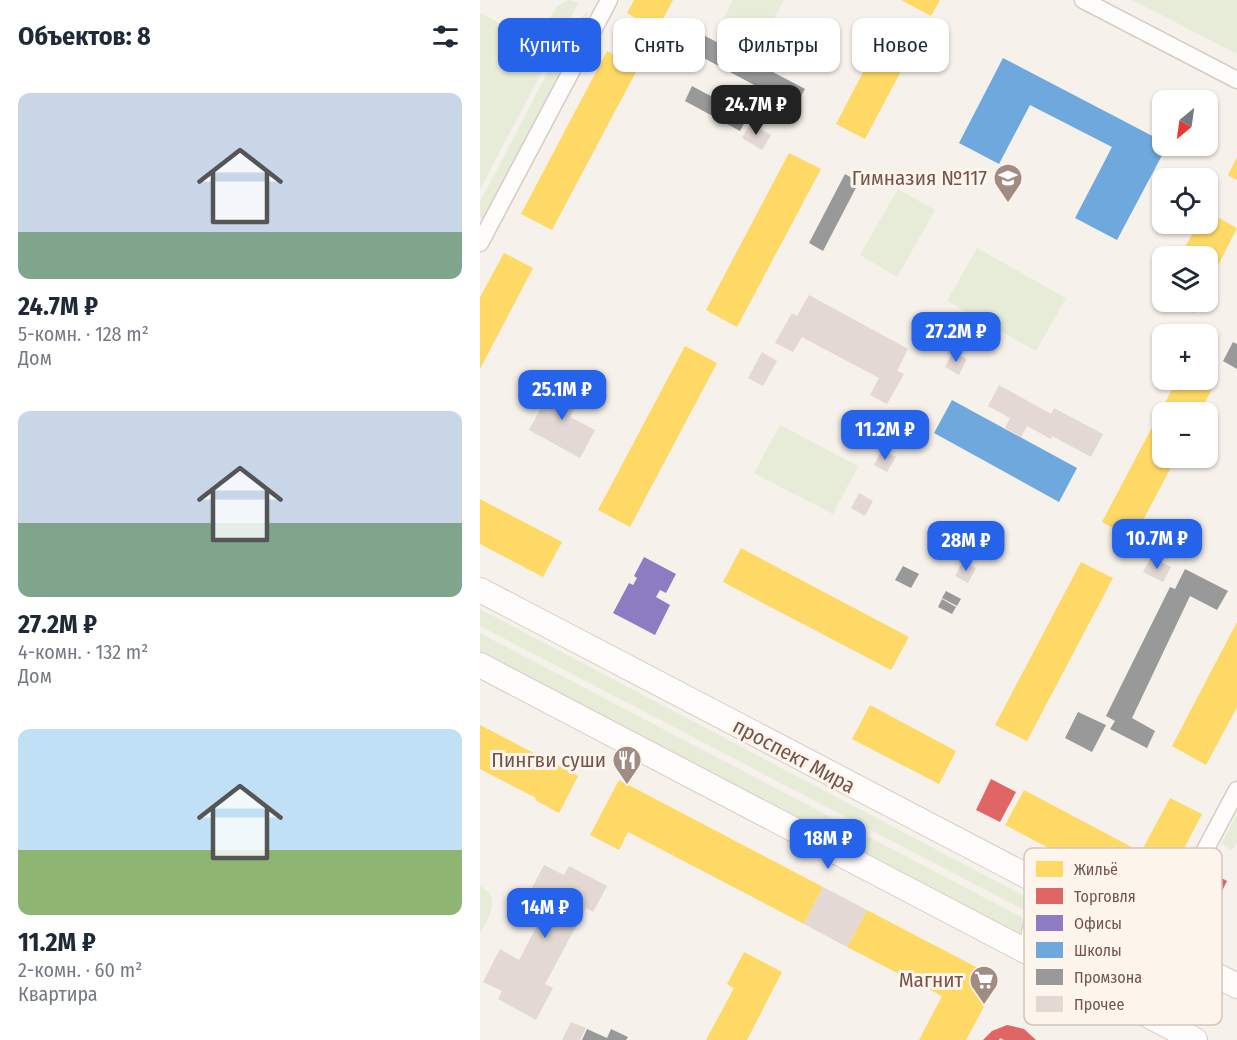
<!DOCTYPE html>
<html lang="ru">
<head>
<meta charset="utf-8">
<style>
	:root { --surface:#fff; --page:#f2f2f3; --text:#1f2937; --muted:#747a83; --accent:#2563eb }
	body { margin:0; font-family:"Fira Sans Condensed",sans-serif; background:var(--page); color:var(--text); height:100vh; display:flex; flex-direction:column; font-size:22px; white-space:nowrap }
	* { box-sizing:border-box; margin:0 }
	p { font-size:20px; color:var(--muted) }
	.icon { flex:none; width:33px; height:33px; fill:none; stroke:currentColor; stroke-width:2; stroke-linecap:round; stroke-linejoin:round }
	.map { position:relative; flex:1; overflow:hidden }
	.drawer { display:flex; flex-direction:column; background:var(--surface); width:480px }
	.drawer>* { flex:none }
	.top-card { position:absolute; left:18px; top:18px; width:570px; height:54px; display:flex; gap:12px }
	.needle { width:39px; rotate:209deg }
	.buttons { position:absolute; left:672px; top:90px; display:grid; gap:12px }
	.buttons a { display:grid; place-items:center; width:66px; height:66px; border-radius:12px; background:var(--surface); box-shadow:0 2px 4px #0004; font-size:30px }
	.price { position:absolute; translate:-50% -51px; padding:0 14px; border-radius:12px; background:var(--accent); color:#fff; font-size:20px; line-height:39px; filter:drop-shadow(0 2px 3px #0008) }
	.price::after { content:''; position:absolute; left:50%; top:36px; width:18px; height:14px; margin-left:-9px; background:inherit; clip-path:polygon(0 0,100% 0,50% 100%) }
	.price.selected { background:#222; color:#fff }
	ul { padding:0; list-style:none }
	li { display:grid; align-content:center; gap:12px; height:318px; padding:0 18px }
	li span { display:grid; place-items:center; height:186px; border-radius:12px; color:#555 }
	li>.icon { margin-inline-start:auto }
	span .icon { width:108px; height:108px; fill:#fffc; stroke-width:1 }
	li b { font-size:26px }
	h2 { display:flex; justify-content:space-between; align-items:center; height:72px; padding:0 18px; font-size:26px }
	.chip { padding:0 21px; border-radius:12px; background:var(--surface); box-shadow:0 2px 4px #0004; font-size:21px; line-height:54px }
	.chip.selected { background:var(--accent); color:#fff }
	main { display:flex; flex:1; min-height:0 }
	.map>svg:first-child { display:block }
	.green { fill:#e6ecd7 }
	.homes { fill:#ffd966 }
	.shops { fill:#e06666 }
	.offices { fill:#8e7cc3 }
	.schools { fill:#6fa8dc }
	.industry { fill:#999 }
	.building { fill:#e3d8d3 }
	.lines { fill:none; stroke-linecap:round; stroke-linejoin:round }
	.street-casing { stroke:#d5ccc8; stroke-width:19 }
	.secondary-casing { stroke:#d6ccc8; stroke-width:26 }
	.street { stroke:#fefdfc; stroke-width:16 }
	.secondary { stroke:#fefdfc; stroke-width:24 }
	.labels { text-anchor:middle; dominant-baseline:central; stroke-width:6; stroke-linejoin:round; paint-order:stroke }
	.poi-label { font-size:21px; fill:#73554d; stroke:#fef5ed; text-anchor:end }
	.street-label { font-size:21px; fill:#73554d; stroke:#fef5ed }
	.key { fill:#fef5ed; stroke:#d4c5bd; stroke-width:1.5 }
	.key-label { font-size:16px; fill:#73554d }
</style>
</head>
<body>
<main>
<section class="drawer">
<h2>Объектов: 8<svg class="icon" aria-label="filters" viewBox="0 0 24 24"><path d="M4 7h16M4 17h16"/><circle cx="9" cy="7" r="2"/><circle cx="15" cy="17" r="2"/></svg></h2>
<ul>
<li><span style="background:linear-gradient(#c9d6e8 75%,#7fa58c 0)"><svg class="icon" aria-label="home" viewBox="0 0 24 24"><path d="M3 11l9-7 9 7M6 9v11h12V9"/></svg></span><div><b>24.7M ₽</b><p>5-комн. · 128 m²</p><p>Дом</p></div></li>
<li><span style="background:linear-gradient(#c9d6e8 60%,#7fa58c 0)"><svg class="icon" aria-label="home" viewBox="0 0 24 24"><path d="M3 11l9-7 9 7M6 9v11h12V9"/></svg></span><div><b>27.2M ₽</b><p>4-комн. · 132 m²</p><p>Дом</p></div></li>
<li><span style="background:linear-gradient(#bfe0f5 65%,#8fb573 0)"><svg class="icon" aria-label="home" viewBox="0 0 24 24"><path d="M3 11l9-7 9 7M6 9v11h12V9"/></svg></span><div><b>11.2M ₽</b><p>2-комн. · 60 m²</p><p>Квартира</p></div></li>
</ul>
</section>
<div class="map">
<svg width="757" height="1040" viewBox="0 0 757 1040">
	<rect width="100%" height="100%" fill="#f6f1eb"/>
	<g class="green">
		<polygon points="88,0 99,2 0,189 0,13 56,43 77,6"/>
		<polygon points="253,0 304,0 281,42 242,21"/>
		<polygon points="652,0 757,0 757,54"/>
		<path d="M107,12C111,28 98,43 91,56L77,58L97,21Z"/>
		<polygon points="87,59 88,62 5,220 0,218 0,202 74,60"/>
		<polygon points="418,189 455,210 417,277 380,255"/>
		<polygon points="497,248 586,298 556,351 467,301"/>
		<polygon points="300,425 378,466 353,514 274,473"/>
		<polygon points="0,609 561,905 552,914 0,626"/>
		<polygon points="0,633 549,921 546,940 0,653"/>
		<polygon points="757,814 757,843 752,850 741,844"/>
		<path d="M0,886C22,897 9,916 0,933Z"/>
	</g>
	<g class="homes">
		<polygon points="154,0 193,0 177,30 147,13"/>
		<polygon points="421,0 460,0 451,16"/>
		<polygon points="400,40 429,56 385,139 356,124"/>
		<polygon points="127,51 158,68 72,230 41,214"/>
		<polygon points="309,153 341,169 257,327 226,310"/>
		<polygon points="757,157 757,180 748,175"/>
		<polygon points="728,212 757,228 728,285 728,256 700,256 718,224 728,224"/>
		<polygon points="24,253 53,268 0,369 0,297"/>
		<polygon points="691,302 719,302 713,313"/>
		<polygon points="205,346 237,363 150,527 118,510"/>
		<polygon points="697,380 728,380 735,383 720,412 682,412 682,458 696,458 653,539 622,522"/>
		<polygon points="0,499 82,542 63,577 0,544"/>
		<polygon points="261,548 429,637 411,670 243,582"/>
		<polygon points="601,562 633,578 547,741 515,725"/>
		<polygon points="757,622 757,707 726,765 692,746"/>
		<polygon points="390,705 476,751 459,784 372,739"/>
		<polygon points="0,725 98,776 79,813 55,800 56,798 0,769"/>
		<polygon points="139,780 343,887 324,924 148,832 139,850 110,835"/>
		<polygon points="544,790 661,852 690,798 722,814 675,904 525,825"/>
		<polygon points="387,910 519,979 486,1040 439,1040 462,996 367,947"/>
		<polygon points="264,952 302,972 267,1040 226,1040 254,988 247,984"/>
	</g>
	<g class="shops">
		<polygon points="511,779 536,792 520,822 496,810"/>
		<polygon points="728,871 747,881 739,897 723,899 720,888"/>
		<polygon points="527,1025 544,1029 556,1040 524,1040 520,1038 519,1040 503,1040 512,1031"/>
	</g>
	<polygon class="offices" points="164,557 196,574 186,593 180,590 176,597 190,605 175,635 133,613 149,583 153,585 157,578 154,576"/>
	<g class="schools">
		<polygon points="523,58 682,141 682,146 687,146 637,240 595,218 632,147 550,105 519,164 479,143"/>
		<polygon points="472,400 597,468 579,502 454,433"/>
	</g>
	<g class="industry">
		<polygon points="214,30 325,89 315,107 205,48"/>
		<polygon points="212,86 268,116 260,131 205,101"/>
		<polygon points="365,174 379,182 343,251 329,243"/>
		<polygon points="753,342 757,344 757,369 743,361"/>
		<polygon points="423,566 439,574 431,588 415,580"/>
		<polygon points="705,569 748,591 737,610 710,596 652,718 675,731 667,748 630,729 635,721 626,716 690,587 695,589"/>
		<polygon points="466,591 481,599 477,606 462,598"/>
		<polygon points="462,599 476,607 472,614 458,607"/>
		<polygon points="598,712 626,725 612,752 585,738"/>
		<polygon points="107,1029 127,1038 131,1029 148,1037 146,1040 102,1040"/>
	</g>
	<g class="building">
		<polygon points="270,123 291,135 282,150 262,138"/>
		<polygon points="329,295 428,349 417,371 424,374 407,404 390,395 399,378 322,337 313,352 295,343 312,313 317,316"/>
		<polygon points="282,352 297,361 283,386 268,378"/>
		<polygon points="473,352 487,359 479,375 465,367"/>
		<polygon points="76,380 102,394 90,417 115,430 100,458 49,430"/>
		<polygon points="519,385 571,414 574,408 623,434 611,457 572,436 571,439 547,426 541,437 525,428 530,418 508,406"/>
		<polygon points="402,450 416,457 407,472 394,465"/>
		<polygon points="379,493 393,501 385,516 371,508"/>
		<polygon points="501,527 515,535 507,550 493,542"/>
		<polygon points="671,557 691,567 683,582 663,572"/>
		<polygon points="483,561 496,568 488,583 475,576"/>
		<polygon points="64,865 84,875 89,866 127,886 113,912 106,908 65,984 73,988 56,1020 18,999 22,991 3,982 20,949 39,960 67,907 47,897"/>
		<polygon points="343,887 387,910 367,947 324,924"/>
		<polygon points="91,1022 106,1028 100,1040 82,1040"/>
	</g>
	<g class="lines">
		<g class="street-casing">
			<g id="street">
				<polyline points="603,0 757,80"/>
				<polyline points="0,243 129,0"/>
				<polyline points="675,944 757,790"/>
			</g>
		</g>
		<g class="secondary-casing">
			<g id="secondary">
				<polyline points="0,590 757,986"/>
				<polyline points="0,665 715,1040"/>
				<path d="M553,954C551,924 559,912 584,897"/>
			</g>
		</g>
		<use href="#street" class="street"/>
		<use href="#secondary" class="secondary"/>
	</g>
	<defs>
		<g id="school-pin" transform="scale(1.5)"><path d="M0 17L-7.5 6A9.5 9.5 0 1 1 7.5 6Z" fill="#a18c84" stroke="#fef5ed"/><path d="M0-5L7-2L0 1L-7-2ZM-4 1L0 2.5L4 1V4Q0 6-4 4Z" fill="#fff"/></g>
		<g id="restaurant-pin" transform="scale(1.5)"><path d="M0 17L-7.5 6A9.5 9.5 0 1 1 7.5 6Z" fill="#a18c84" stroke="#fef5ed"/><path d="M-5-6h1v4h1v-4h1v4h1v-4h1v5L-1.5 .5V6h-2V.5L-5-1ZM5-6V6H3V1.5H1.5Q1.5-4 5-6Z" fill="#fff"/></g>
		<g id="supermarket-pin" transform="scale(1.5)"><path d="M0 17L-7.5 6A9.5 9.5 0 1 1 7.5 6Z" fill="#a18c84" stroke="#fef5ed"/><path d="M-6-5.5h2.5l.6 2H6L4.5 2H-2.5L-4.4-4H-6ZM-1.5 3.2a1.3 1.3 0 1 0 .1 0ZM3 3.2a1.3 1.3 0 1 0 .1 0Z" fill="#fff"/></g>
	</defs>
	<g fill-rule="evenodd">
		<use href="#school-pin" x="528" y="178"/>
		<use href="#restaurant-pin" x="147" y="760"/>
		<use href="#supermarket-pin" x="504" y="980"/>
	</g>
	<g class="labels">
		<g class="poi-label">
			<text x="507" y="178">Гимназия №117</text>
			<text x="126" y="760">Пингви суши</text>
			<text x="483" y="980">Магнит</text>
		</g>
		<g class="street-label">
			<text transform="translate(314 756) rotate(28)">проспект Мира</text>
		</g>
	</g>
	<rect x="544" y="848" width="198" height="177" rx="9" class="key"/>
	<rect x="556" y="861" width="27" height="16" fill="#ffd966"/>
	<rect x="556" y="888" width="27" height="16" fill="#e06666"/>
	<rect x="556" y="915" width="27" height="16" fill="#8e7cc3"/>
	<rect x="556" y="942" width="27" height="16" fill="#6fa8dc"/>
	<rect x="556" y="969" width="27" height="16" fill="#999"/>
	<rect x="556" y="996" width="27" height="16" fill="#e3d8d3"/>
	<g class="key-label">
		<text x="594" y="875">Жильё</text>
		<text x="594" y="902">Торговля</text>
		<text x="594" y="929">Офисы</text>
		<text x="594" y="956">Школы</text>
		<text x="594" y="983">Промзона</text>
		<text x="594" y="1010">Прочее</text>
	</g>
</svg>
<div class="buttons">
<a><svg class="needle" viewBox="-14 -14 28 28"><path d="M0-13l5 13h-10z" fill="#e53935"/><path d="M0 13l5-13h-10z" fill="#747a83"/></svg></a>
<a><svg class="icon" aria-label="locate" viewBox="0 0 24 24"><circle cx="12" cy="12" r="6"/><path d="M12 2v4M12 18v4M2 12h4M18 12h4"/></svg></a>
<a><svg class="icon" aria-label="layers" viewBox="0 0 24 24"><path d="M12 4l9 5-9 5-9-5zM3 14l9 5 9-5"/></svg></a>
<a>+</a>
<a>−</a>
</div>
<b class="price selected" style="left:276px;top:136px">24.7M ₽</b>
<b class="price" style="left:476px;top:363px">27.2M ₽</b>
<b class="price" style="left:82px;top:421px">25.1M ₽</b>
<b class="price" style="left:405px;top:461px">11.2M ₽</b>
<b class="price" style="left:677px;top:570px">10.7M ₽</b>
<b class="price" style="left:486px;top:572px">28M ₽</b>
<b class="price" style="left:348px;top:870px">18M ₽</b>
<b class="price" style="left:65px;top:939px">14M ₽</b>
<div class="top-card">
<a class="chip selected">Купить</a>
<a class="chip">Снять</a>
<a class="chip">Фильтры</a>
<a class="chip">Новое</a>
</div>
</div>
</main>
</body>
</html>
